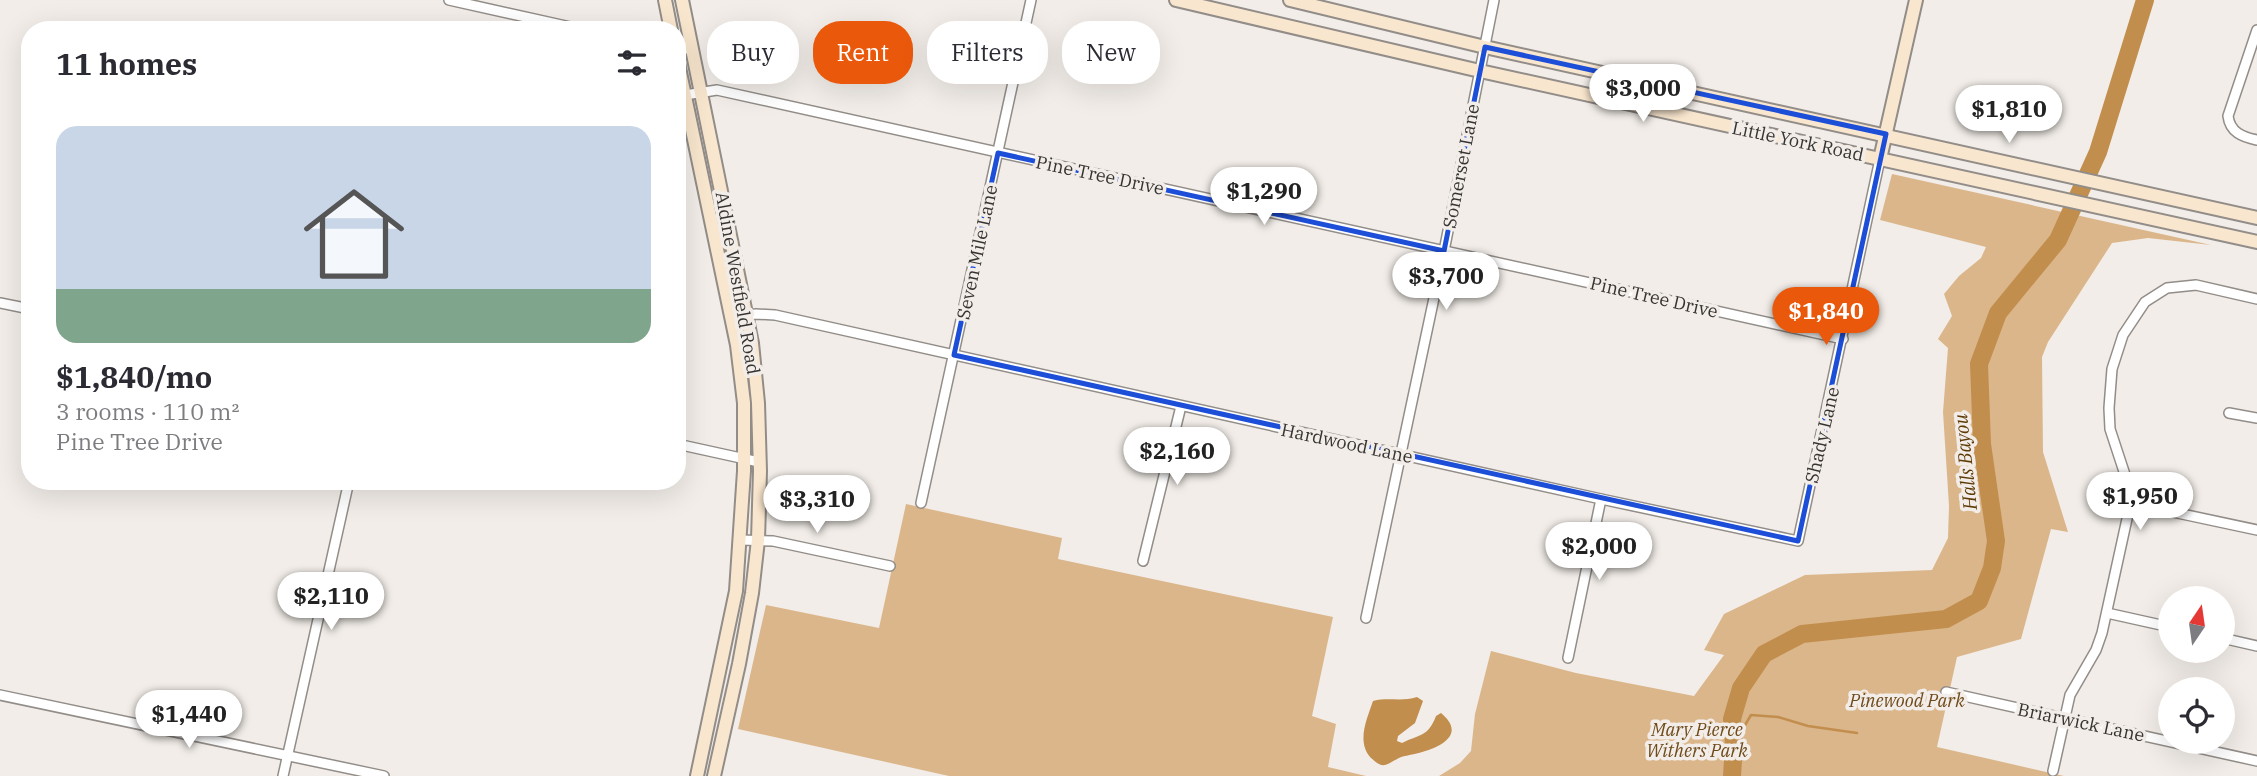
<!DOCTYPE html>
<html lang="en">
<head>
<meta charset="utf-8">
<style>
	:root { --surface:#fff; --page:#f2f2f3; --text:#2b2b33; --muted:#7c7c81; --accent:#ea580c }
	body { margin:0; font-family:"IBM Plex Serif",serif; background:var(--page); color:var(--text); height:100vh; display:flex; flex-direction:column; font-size:26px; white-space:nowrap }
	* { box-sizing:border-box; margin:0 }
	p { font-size:23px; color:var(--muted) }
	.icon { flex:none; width:38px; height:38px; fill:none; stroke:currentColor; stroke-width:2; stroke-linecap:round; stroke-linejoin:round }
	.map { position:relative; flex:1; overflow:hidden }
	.drawer { position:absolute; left:21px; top:21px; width:665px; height:469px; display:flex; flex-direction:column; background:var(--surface); border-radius:28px; box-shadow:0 7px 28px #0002 }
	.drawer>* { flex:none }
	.guide { position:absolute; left:707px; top:21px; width:665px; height:63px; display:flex; gap:14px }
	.needle { width:46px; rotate:13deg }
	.tools { position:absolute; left:2158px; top:586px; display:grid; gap:14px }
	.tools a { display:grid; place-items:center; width:77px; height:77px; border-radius:50%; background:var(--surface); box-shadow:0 7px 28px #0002; font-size:35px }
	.price { position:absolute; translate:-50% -60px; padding:0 16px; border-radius:24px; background:#fff; color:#222; font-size:23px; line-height:46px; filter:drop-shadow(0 2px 4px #0008) }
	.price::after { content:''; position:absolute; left:50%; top:42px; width:21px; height:16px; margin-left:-10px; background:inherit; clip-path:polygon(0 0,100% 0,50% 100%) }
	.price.selected { background:var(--accent); color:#fff }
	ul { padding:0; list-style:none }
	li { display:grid; align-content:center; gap:14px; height:371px; padding:0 35px }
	li span { display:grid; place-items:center; height:217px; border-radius:21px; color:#555 }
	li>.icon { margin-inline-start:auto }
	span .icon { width:126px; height:126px; fill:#fffc; stroke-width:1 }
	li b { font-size:30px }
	h2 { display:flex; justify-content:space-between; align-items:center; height:84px; padding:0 35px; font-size:30px }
	.chip { padding:0 24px; border-radius:28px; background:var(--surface); box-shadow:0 7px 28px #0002; font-size:24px; line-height:63px }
	.chip.selected { background:var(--accent); color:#fff }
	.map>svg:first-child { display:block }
	.green { fill:#dbb68b }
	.water { fill:#c28e4d }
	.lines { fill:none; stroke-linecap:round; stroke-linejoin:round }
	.stream { stroke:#c28e4d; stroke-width:2.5 }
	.river { stroke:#c28e4d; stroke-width:18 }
	.street-casing { stroke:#928d88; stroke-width:12 }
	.secondary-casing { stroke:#928d88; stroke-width:16 }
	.street { stroke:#fff; stroke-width:9 }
	.secondary { stroke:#f9e6ce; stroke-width:12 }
	.marked { fill:none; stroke:#1d4ed8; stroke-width:5; stroke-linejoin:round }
	.labels { text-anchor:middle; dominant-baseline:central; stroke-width:7; stroke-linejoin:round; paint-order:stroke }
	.street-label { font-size:18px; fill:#363432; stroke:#f2ede8 }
	.park-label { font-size:18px; font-style:italic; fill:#6f4a1a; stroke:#f2ede8 }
	.water-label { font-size:19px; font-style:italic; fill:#5e3a05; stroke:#f2ede8 }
</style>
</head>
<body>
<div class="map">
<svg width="2257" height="776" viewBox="0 0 2257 776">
	<rect width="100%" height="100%" fill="#f2ede8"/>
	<g class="green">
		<polygon points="1892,174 2211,245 2148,238 2112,243 2048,342 2042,357 2043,452 2068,532 2051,529 2021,639 1957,657 1937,747 2064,776 1439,776 1460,763 1471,751 1475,714 1491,651 1576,673 1694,696 1724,655 1704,650 1724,614 1805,575 1932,570 1948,538 1949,506 1943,412 1948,348 1938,339 1952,316 1944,294 1959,276 1981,258 1986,247 1880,220"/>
		<polygon points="906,504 1062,538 1058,559 1333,617 1312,716 1336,724 1328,767 1366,776 949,776 738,729 766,605 879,628"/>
	</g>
	<path class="water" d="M1417,697L1423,701L1415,723L1398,736L1397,741L1402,743C1420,734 1428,737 1436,716L1441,713C1448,719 1455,727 1450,736C1441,749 1419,753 1405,756C1398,757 1392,763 1385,765C1379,766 1375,761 1371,758C1356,742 1367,719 1373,701C1388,697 1402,702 1417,697Z"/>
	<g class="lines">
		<polyline class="stream" points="1734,744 1751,715 1778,717 1808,726 1857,733"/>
		<polyline class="river" points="1732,776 1734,744 1732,719 1741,688 1764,654 1802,634 1946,619 1979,601 1992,568 1996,541 1982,444 1979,364 1998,313 2058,240 2098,152 2145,0"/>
		<g class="street-casing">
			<g id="street">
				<polyline points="449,0 584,30"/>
				<path d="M2257,30L2228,116C2230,132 2242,137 2257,140"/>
				<polyline points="677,50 692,48"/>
				<polyline points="685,95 717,90 1843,339"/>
				<polyline points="0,303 30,309"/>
				<polyline points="731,317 756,314 775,315 1601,499 1798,541 1880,159"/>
				<polyline points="2229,413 2257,418"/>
				<polyline points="677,444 759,462"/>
				<polyline points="2132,496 2168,511 2257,530"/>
				<polyline points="921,503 1031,0"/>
				<polyline points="741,540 773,541 890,566"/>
				<polyline points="1143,561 1181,406"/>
				<polyline points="2107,613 2170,627"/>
				<polyline points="1366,618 1444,251 1494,0"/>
				<polyline points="2222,638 2257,646"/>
				<polyline points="1568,658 1601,499"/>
				<polyline points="1946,692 2257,761"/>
				<polyline points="0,695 384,776"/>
				<polyline points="2053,771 2070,695 2096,650 2102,633 2132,496 2110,429 2109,408 2112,369 2123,335 2145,302 2167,288 2196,285 2257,299"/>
				<polyline points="283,776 349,481"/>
			</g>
		</g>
		<g class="secondary-casing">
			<g id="secondary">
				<polyline points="665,0 671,30"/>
				<polyline points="682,0 752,343 758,403 760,471 758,540 752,593 739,664 714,776"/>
				<polyline points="1176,0 1480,71 2257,242"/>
				<polyline points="1290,0 1485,47 2257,218"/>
				<polyline points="677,58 737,345 744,403 744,471 736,591 697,776"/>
				<polyline points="1880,159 1916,0"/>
			</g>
		</g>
		<use href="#street" class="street"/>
		<use href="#secondary" class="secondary"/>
	</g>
	<path class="marked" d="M1485,47L1886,134L1798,541L954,355L998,153L1444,251Z"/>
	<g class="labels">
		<g class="street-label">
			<text transform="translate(1798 141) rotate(12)">Little York Road</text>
			<text transform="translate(1461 166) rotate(-79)">Somerset Lane</text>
			<text transform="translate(1100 175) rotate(12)">Pine Tree Drive</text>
			<text transform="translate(977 252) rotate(-78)">Seven Mile Lane</text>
			<text transform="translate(738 283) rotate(80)">Aldine Westfield Road</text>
			<text transform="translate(1654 297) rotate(13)">Pine Tree Drive</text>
			<text transform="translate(1822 435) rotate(-77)">Shady Lane</text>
			<text transform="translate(1347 443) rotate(12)">Hardwood Lane</text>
			<text transform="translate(2081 722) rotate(12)">Briarwick Lane</text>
		</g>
		<g class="park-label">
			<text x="1907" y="700">Pinewood Park</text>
			<text x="1697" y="729">Mary Pierce<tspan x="1697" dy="21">Withers Park</tspan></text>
		</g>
		<g class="water-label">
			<text transform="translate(1965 462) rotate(-96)">Halls Bayou</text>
		</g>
	</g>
</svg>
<div class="tools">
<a><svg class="needle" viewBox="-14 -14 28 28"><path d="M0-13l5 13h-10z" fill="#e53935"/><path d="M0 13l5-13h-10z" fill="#7c7c81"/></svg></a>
<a><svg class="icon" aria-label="locate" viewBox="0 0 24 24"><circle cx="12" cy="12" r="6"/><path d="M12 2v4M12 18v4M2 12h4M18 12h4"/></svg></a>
</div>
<b class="price" style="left:1643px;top:124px">$3,000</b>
<b class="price" style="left:2009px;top:145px">$1,810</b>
<b class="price" style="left:1264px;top:227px">$1,290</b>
<b class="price" style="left:1446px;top:312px">$3,700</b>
<b class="price selected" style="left:1826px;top:347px">$1,840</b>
<b class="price" style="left:1177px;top:487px">$2,160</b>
<b class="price" style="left:2140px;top:532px">$1,950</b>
<b class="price" style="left:817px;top:535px">$3,310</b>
<b class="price" style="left:1599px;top:582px">$2,000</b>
<b class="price" style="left:331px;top:632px">$2,110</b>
<b class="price" style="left:189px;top:750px">$1,440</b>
<div class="guide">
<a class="chip">Buy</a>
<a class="chip selected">Rent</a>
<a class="chip">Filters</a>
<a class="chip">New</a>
</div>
<section class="drawer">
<h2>11 homes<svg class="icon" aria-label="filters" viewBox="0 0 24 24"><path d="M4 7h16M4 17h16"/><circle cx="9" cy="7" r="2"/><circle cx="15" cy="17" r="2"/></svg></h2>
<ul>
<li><span style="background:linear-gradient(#c9d6e8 75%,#7fa58c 0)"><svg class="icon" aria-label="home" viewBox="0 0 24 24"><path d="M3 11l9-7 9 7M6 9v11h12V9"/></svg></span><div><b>$1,840/mo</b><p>3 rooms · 110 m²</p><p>Pine Tree Drive</p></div></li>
</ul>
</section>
</div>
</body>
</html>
